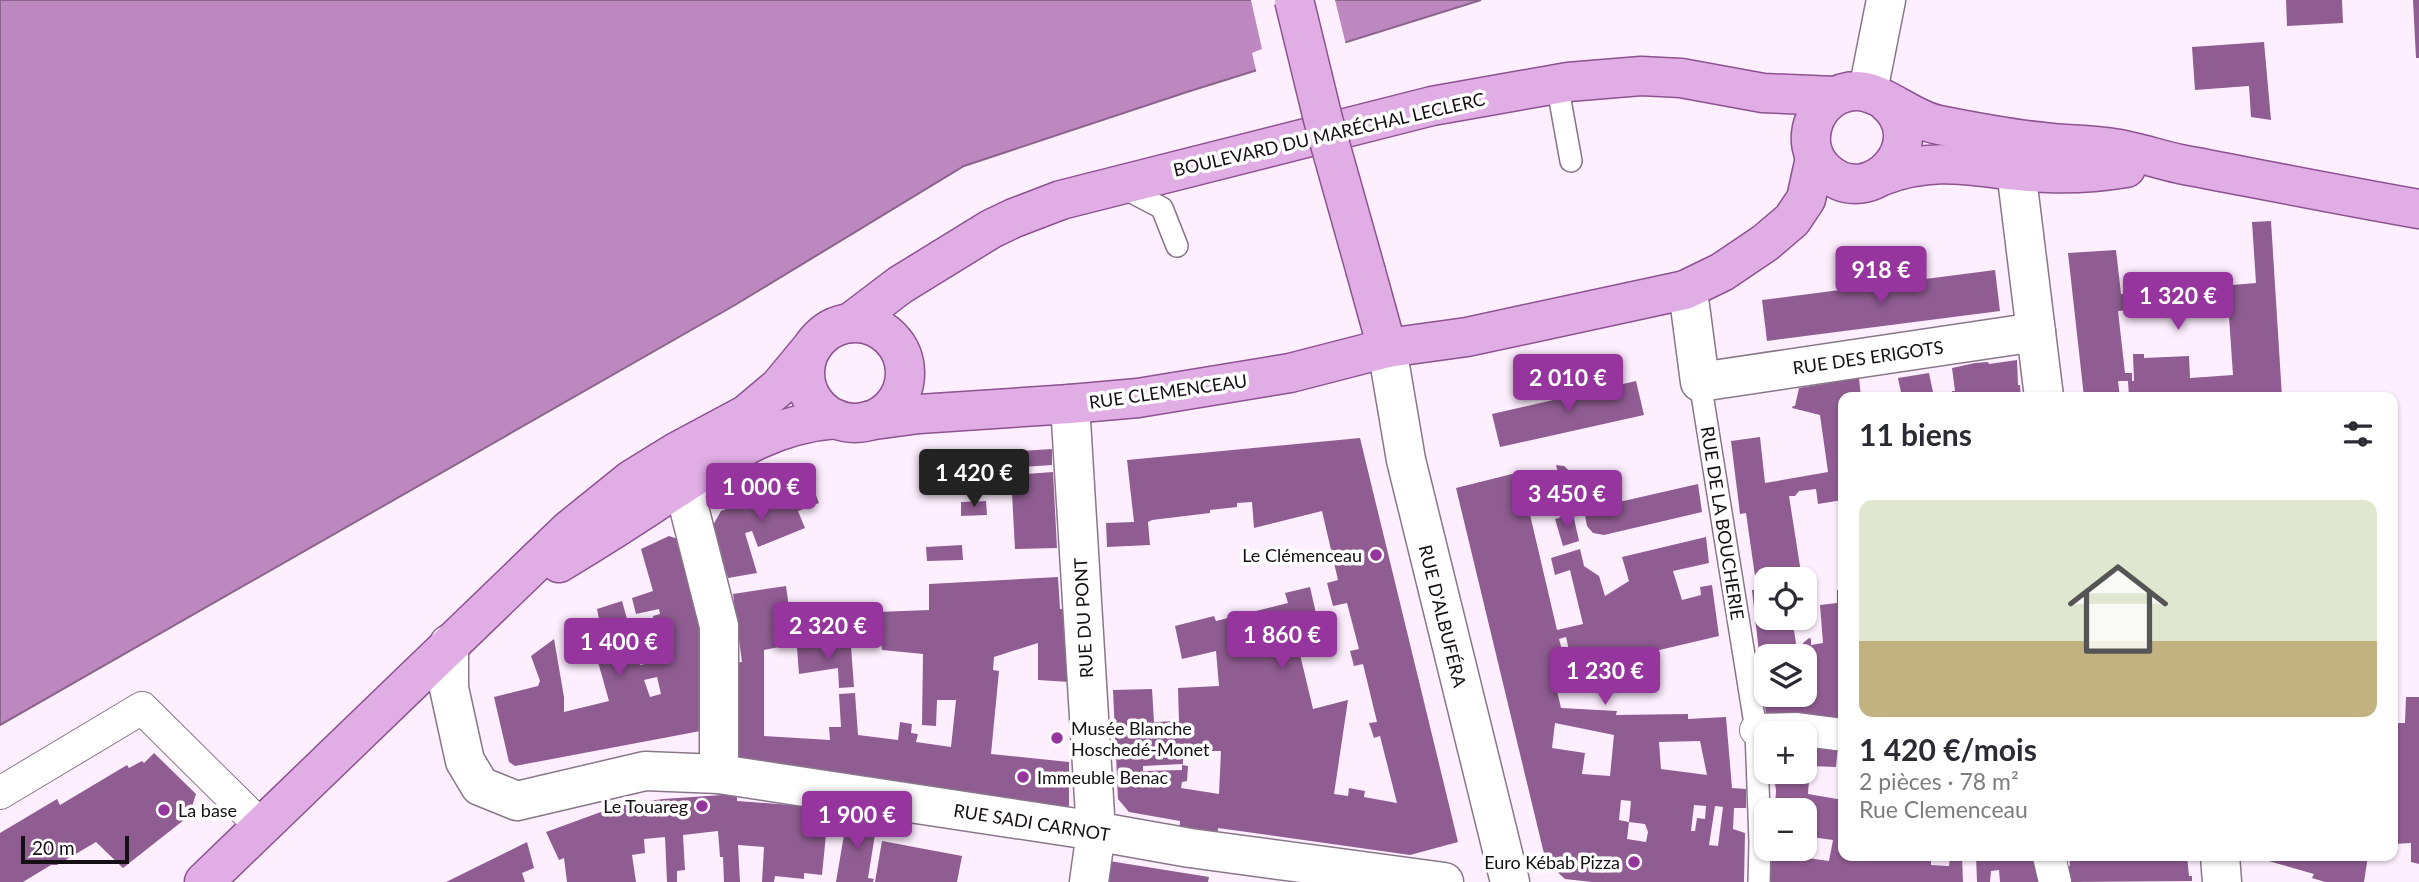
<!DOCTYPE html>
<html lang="fr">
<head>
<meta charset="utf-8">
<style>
	:root { --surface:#fff; --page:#f7f7f7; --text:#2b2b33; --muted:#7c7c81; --line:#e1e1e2; --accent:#96359d }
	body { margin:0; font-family:Lato,sans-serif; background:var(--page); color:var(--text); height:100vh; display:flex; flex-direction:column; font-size:26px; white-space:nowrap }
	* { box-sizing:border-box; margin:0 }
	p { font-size:23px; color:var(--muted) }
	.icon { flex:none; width:38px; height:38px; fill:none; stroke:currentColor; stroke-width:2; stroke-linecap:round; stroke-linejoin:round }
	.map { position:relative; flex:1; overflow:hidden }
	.side { position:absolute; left:1838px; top:392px; width:560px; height:469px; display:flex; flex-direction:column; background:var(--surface); border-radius:14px; box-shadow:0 2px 5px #0004 }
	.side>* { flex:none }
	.buttons { position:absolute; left:1754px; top:567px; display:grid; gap:14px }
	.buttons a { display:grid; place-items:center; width:63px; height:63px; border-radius:14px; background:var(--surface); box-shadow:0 2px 5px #0004; font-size:35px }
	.scale { position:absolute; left:21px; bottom:18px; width:108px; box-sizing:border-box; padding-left:7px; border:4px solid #160f16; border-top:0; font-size:19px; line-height:24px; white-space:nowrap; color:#160f16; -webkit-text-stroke:5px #fff; paint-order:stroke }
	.price { position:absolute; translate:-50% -60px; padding:0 16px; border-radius:7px; background:var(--accent); color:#fff; font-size:23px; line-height:46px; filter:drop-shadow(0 2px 4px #0008) }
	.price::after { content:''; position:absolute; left:50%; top:42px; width:21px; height:16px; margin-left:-10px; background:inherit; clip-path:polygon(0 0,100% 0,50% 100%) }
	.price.active { background:#222; color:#fff }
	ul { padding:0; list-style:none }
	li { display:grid; align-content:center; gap:14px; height:371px; padding:0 21px }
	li+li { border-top:2px solid var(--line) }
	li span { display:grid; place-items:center; height:217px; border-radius:14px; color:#555 }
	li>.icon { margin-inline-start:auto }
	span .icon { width:126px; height:126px; fill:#fffc; stroke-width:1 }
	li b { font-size:30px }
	h2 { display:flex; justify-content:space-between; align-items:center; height:84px; padding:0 21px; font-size:30px }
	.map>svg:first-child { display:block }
	.water { fill:#bd88bf; stroke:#8b648c; stroke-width:2 }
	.pier { fill:#feefff }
	.building { fill:#905d92; fill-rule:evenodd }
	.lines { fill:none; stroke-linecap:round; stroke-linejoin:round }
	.service-casing { stroke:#887789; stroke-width:24 }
	.pedestrian-casing { stroke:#887789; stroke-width:34 }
	.minor-casing { stroke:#887789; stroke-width:41 }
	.primary-casing { stroke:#8d5291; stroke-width:41 }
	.service { stroke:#fff; stroke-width:21 }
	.pedestrian { stroke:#fff; stroke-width:32 }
	.minor { stroke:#fff; stroke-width:38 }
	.primary { stroke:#e1ade5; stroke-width:38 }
	.primary-bridge-casing { stroke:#8d5291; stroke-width:41; stroke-linecap:butt }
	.primary-bridge { stroke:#e1ade5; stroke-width:38 }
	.poi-dot { fill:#96359d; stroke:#fff; stroke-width:2.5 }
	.labels { text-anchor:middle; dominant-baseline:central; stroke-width:7; stroke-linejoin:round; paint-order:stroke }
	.street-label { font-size:18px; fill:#160f16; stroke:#fff }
	.poi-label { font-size:18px; fill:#160f16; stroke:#fff; text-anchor:end }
</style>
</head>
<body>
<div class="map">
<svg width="2419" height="882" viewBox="0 0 2419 882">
	<rect width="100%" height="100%" fill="#feefff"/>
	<polygon class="water" points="0,0 1481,0 1187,92 964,166 735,305 0,725"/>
	<polygon class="pier" points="1251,0 1335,0 1346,45 1353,44 1257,74 1252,53 1262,49"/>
	<g class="building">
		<polygon points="2286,0 2342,0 2343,23 2287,26"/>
		<polygon points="2413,0 2419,0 2419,58 2416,58"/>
		<polygon points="2264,42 2271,120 2251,117 2249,86 2195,90 2192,47"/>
		<path d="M2271,221L2282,397H2129L2128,381H2118L2120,397H2084L2068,253L2116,250L2121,294L2256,283L2252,222ZM2228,302L2233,375L2190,378L2189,356L2144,358V354H2133L2134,381H2132V373H2125L2118,311Z"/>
		<polygon points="1995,270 2000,311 1767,341 1762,300"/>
		<polygon points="2017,360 2018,385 2020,385 2021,397 1953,397 1952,391 1955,391 1952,368 1975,363 1988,362 1989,364"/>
		<polygon points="1929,373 1934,397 1902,397 1898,378"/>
		<polygon points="1859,378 1861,397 1843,397 1843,500 1818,504 1816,489 1799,491 1795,496 1789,496 1802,579 1766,579 1766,618 1792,618 1798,656 1766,656 1766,695 1804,695 1803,643 1809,638 1811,639 1811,645 1823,643 1820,605 1837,603 1837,590 1843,590 1843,724 1766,715 1752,590 1757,590 1746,513 1740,514 1731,441 1760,437 1765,483 1828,472 1820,415 1792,408 1793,406 1795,406 1799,388"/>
		<polygon points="1636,381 1644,415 1500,447 1492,414"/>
		<path d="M1360,438L1458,842L1410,855L1218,828L1217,840L1179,833L1180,821L1129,812L1118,799L1113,690L1152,689L1154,722L1179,721L1178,688L1219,686L1216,651L1182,659L1175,626L1214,616L1216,621L1288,603L1285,593L1310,587L1322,640L1298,646L1313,709L1348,700L1334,794L1348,796L1349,788L1365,791L1364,797L1397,803L1380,736L1374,738L1369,723L1377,722L1363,664L1354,666L1350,651L1359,649L1347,603L1333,606L1327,583L1338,580L1322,511L1254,528L1252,502L1237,503V507L1210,510V513L1152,520L1148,522L1150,545L1107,547L1106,523L1134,522L1127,460ZM1183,751H1221L1219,794L1181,788L1182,782L1187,781L1188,766L1182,765V770L1143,771V766L1183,764Z"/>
		<polygon points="1052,449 1052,465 1022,467 1021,451"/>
		<polygon points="1556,465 1564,466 1575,476 1582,500 1566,503"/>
		<polygon points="1053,472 1057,548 1015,549 1011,475"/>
		<path d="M1520,472L1557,630L1583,624L1570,570L1555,575L1551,558L1580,549L1584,566L1599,576L1605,596L1629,581L1622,557L1706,537L1709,563L1673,571L1682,600L1701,595L1700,587L1712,585L1719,636L1600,664L1602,674L1563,686L1564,690L1557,691L1561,708L1617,711L1616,715L1688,714V719L1726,717L1732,788L1746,789V808H1734L1733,829L1745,833L1744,882H1592L1565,879L1546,862L1456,488ZM1566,637L1571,659L1565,661L1559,639ZM1555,723L1614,735L1610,776L1582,774L1585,753L1552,748ZM1700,741L1707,775L1661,769L1659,742ZM1621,800L1631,801L1629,822L1645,824L1648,832L1646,842L1627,839L1629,822L1619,820ZM1694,805L1706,806L1705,819L1697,818L1695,831H1691ZM1715,806L1723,807L1718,846L1709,845Z"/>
		<polygon points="808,475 819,503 798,511 805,528 758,547 752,531 745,533 757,573 728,578 713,525 721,511"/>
		<polygon points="1698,484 1702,512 1604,535 1593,533 1587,526 1584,510"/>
		<polygon points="986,501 987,515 961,516 961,502"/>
		<polygon points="1573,514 1579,541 1563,546 1555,519"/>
		<path d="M669,536L678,539L698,620L711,729L515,766L509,762L494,697L538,686L540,681L531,656L554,639L564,697V712L609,701L587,623L599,619L597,609L622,601L640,665L668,660L662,628L655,630L653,616L660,614L659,609L636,614L632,598L653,591L641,549ZM657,677L661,694L650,697L644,680Z"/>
		<polygon points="962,545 963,560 927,561 926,547"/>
		<polygon points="1058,577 1060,609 1068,609 1069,682 1038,680 1038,643 994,657 993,670 999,671 991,754 1069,762 1069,808 852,774 736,765 734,663 742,662 733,594 786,586 794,644 764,650 764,736 830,740 829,727 841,727 839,694 855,693 858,735 898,740 900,722 912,724 911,733 918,734 916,742 951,747 956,700 937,700 936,726 922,725 923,654 882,650 877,612 929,610 929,584"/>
		<polygon points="836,645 851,647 854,687 839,688 838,668 799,674 797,648"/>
		<polygon points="2406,697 2419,697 2419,864 2411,862 2411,843 2392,844 2392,723 2405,723"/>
		<polygon points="1804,743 1838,746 1836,767 1810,766 1808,794 1843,800 1843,856 1861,856 1861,859 1885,861 1886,856 1931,856 1931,865 1949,866 1950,856 1962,856 1963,882 1770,882 1772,849 1801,849 1800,857 1829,861 1833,840 1804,836 1804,810 1775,810 1776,790 1773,772 1804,772"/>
		<polygon points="154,753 196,794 189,816 123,868 96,842 57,865 51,865 23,882 0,882 0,833 57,799 60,805 127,765 129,768 142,761 144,763"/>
		<polygon points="737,794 737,801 804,806 804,810 828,814 822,875 804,873 804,879 775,876 774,882 762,882 764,847 738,845 740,882 724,882 723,857 720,857 718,831 683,835 685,870 677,871 677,882 667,882 665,837 644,839 645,853 632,855 636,882 567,882 564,858 559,860 546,832 620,805 663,799"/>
		<polygon points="847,817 877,822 868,878 874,879 873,882 836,882"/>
		<polygon points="882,841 962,856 957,882 875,882"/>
		<polygon points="527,842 534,868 522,873 525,882 446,882"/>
		<polygon points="1976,856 2040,856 2042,882 2000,882 1999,870 1991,871 1990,882 1977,882"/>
		<polygon points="2069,856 2187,856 2189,876 2192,876 2192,881 2070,882 2066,866 2070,866"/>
		<polygon points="2264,856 2368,856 2364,882 2325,882 2312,878 2314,874 2265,860"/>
		<polygon points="1103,860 1209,877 1208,882 1100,882"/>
	</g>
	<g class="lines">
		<g class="service-casing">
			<g id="service">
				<polyline points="1568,82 1560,100 1571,161"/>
				<polyline points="1122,187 1162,208 1177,246"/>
				<polyline points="1700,382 1756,730 1760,842 1759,882"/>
			</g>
		</g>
		<g class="pedestrian-casing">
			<g id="pedestrian">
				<polyline points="1756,730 1797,729 1843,735"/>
				<polyline points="0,793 142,708 261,826"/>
				<polyline points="2049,856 2055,882"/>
			</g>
		</g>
		<g class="minor-casing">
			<g id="minor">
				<polyline points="1870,93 1870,81 1886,0"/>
				<polyline points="2016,170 2044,397"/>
				<polyline points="1685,290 1690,306 1700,382 2036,332"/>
				<polyline points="1387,348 1406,460 1510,882"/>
				<polyline points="1070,404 1096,832 1089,882"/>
				<polyline points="691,479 686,496 719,626 719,774"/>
				<polyline points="449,644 449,688 465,761 480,786 517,801 645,771 719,774 1083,829 1190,848 1444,882"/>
				<polyline points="2220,856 2222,882"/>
			</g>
		</g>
		<g class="primary-casing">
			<g id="primary">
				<path d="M1886,102C1934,142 1870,213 1825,171C1795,143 1816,91 1857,91C1882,91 1911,120 1939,125C1974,132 2009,139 2044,142C2067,145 2090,144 2113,148C2135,151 2157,159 2180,164C2259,179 2339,195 2419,209"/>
				<path d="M1882,176C1944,152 1987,172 2049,173C2074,174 2101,172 2126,168"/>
				<polyline points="1366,272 1387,348"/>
				<polyline points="850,323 900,285 991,229 1014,218 1061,200 1432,106 1568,82 1641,76 1681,78 1763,93 1835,96"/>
				<circle cx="855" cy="373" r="50"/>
				<polyline points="867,421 919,414 1070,404 1138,398 1290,373 1387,348 1467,337 1685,290 1722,272 1765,243 1792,220 1806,199 1815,158"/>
				<path d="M559,563C597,540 635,516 672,491C727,456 769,424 836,419"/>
				<polyline points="204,882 569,530 631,480 678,451 747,414 779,387 813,346"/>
			</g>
		</g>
		<use href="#service" class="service"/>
		<use href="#pedestrian" class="pedestrian"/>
		<use href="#minor" class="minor"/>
		<use href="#primary" class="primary"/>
		<g class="primary-bridge-casing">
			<polyline id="primary-bridge" points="1294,0 1323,119 1366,272"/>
		</g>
		<use href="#primary-bridge" class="primary-bridge"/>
	</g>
	<g class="poi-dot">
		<circle cx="1376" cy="555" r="7"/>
		<circle cx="1057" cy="738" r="7"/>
		<circle cx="1023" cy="777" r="7"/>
		<circle cx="702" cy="806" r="7"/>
		<circle cx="164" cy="810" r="7"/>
		<circle cx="1634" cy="862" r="7"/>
	</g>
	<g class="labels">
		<g class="street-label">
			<text transform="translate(1329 134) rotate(-13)">BOULEVARD DU MARÉCHAL LECLERC</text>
			<text transform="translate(1868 357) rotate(-8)">RUE DES ERIGOTS</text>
			<text transform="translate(1168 391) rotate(-8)">RUE CLEMENCEAU</text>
			<text transform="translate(1723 523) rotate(81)">RUE DE LA BOUCHERIE</text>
			<text transform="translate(1443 616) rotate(76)">RUE D'ALBUFÉRA</text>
			<text transform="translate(1083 618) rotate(-93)">RUE DU PONT</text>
			<text transform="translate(1032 822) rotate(9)">RUE SADI CARNOT</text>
		</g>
		<g class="poi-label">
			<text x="1362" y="555">Le Clémenceau</text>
			<text x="1071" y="728" text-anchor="start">Musée Blanche<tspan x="1071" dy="21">Hoschedé-Monet</tspan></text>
			<text x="1037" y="777" text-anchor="start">Immeuble Benac</text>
			<text x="688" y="806">Le Touareg</text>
			<text x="178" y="810" text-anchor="start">La base</text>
			<text x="1620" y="862">Euro Kébab Pizza</text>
		</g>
	</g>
</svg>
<div class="buttons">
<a><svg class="icon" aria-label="locate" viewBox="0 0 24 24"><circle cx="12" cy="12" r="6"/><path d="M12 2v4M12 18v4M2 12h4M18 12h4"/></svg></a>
<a><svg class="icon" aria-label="layers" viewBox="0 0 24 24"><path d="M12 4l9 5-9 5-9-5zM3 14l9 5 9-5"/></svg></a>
<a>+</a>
<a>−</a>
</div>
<div class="scale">20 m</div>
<b class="price" style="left:1881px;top:306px">918 €</b>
<b class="price" style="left:2178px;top:332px">1 320 €</b>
<b class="price" style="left:1568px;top:414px">2 010 €</b>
<b class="price active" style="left:974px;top:509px">1 420 €</b>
<b class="price" style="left:761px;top:523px">1 000 €</b>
<b class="price" style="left:1567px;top:530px">3 450 €</b>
<b class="price" style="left:828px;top:662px">2 320 €</b>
<b class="price" style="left:1282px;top:671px">1 860 €</b>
<b class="price" style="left:619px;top:678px">1 400 €</b>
<b class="price" style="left:1605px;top:707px">1 230 €</b>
<b class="price" style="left:857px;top:851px">1 900 €</b>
<section class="side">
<h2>11 biens<svg class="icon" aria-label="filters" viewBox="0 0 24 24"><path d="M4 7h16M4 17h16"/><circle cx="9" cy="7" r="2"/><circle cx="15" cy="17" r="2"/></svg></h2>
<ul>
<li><span style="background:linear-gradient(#dfe7d0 65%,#c2b280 0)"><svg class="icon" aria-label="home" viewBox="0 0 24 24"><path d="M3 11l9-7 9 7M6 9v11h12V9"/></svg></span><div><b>1 420 €/mois</b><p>2 pièces · 78 m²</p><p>Rue Clemenceau</p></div></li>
</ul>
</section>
</div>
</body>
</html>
